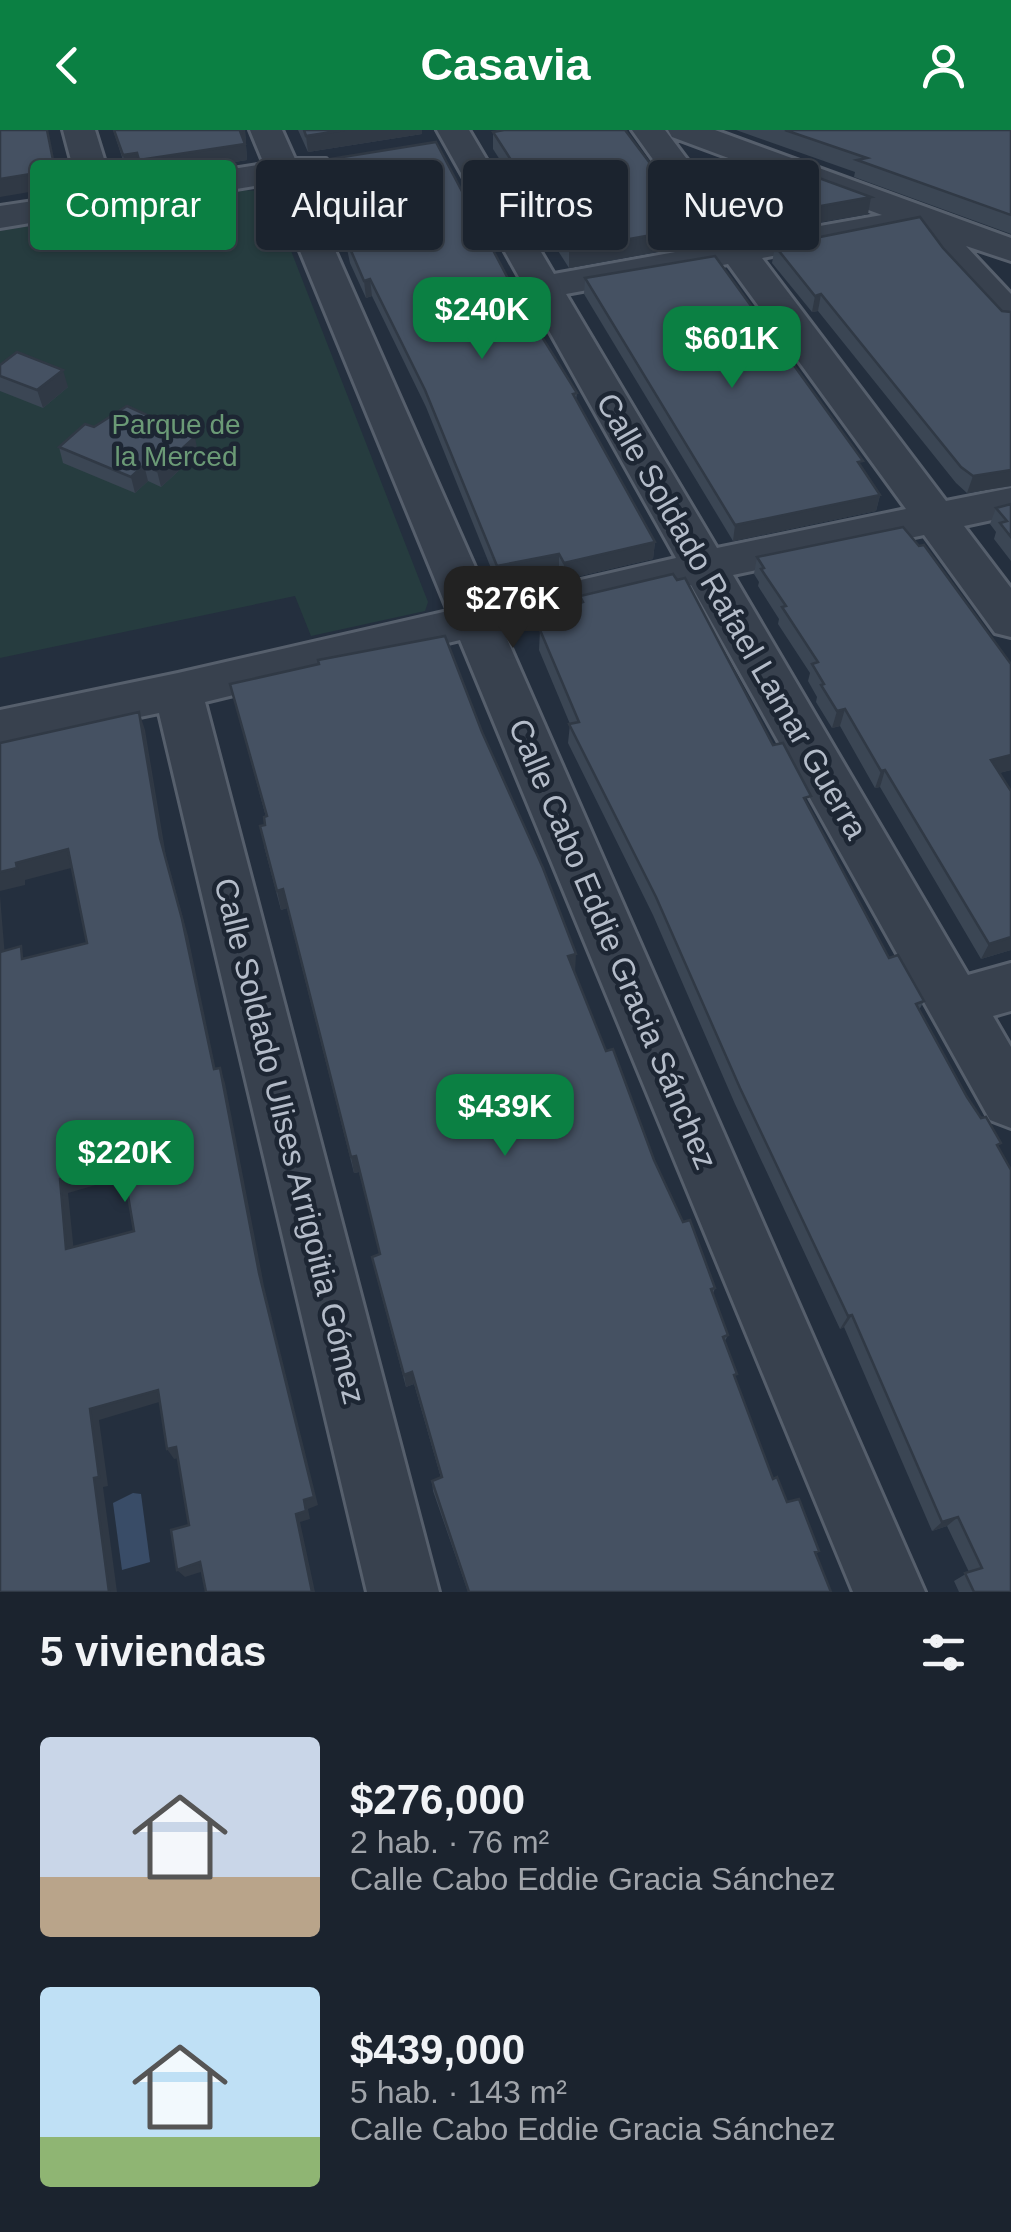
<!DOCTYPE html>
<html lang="es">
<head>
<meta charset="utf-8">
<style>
	:root { --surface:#1b232e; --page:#242b36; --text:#f1f3f6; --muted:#a0a4aa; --line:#39404a; --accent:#0b8043 }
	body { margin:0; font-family:Arial,sans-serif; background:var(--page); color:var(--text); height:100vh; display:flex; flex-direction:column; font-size:38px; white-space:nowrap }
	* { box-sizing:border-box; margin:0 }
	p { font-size:32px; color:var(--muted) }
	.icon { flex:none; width:55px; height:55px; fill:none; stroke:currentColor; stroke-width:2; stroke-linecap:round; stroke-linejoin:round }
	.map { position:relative; height:1462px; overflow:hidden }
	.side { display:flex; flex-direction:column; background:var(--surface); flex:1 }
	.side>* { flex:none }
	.guide { position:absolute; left:30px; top:30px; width:952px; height:90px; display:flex; gap:20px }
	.price { position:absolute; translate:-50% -85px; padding:0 22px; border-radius:20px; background:var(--accent); color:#fff; font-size:32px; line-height:65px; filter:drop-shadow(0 2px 5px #0008) }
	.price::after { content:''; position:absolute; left:50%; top:60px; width:30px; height:22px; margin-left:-15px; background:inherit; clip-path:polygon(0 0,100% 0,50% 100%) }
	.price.active { background:#222; color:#fff }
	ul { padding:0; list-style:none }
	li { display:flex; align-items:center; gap:30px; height:250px; padding:0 40px }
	li span { display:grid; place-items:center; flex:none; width:280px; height:200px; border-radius:10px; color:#555 }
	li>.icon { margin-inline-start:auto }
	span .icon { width:120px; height:120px; fill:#fffc; stroke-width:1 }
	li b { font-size:42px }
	h2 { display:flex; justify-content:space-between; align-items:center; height:120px; padding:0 40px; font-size:42px }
	.chip { padding:0 35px; border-radius:10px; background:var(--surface); box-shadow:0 2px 8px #0004,0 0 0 2px var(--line); font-size:35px; line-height:90px }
	.chip.active { background:var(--accent); color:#fff }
	header { display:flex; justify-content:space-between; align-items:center; height:130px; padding:0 40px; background:var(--accent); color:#fff; font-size:45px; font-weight:700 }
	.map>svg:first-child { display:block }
	.green { fill:#263c3f }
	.water { fill:#394c67 }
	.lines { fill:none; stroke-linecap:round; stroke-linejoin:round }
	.minor-casing { stroke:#565f6c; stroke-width:6 }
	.minor { fill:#38414e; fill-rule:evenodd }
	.wall { fill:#3b4654 }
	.shaded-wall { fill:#303945 }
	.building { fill:#455162; stroke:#303945; stroke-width:2.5; fill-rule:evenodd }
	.labels { text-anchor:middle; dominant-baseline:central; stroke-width:9; stroke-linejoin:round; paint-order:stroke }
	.far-park-label { font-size:28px; fill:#6b9a76; stroke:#1d2633 }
	.street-label { font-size:32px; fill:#b4bcc9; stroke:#1d2633 }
</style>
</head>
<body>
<header><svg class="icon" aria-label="back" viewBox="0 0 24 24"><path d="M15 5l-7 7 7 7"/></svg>Casavia<svg class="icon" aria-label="person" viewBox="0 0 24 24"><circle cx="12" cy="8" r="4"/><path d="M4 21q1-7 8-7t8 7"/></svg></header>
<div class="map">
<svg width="1011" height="1462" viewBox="0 0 1011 1462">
	<rect width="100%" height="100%" fill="#242f3e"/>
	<polygon class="green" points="240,60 260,61 270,67 428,472 425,481 311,506 295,466 0,528 0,101"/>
	<polygon class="water" points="133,1363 141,1364 150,1432 122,1440 113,1373"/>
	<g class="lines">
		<g class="minor-casing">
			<path id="minor" d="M63,0H95L113,58L264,34L250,0H282L295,29H326L331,36L326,43L303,48L490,471L676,428L437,0H469L554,144L714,115L632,0H665L747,109L882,85L672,7L668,0H715L1011,108V131L966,116L1011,164V197L998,194L941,132L918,99L762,128L946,371L1011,358V386L964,396L1011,458V507L995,503L924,405L733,445L968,845L1011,833V881L993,886L1011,917V998L990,990L691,455L503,500L925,1462H853L460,510L205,572L439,1462H367L159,583L0,616V580L178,543L448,481L272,53L0,98V76L80,64ZM728,134L906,379L717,418L566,164Z"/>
		</g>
		<use href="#minor" class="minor"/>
	</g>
	<g class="wall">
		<polygon points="113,0 245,0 247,30 143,47 141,40 127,42"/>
		<polygon points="298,0 422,0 422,4 308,22"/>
		<polygon points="736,0 1011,0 1011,104 854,47 855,42"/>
		<polygon points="493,2 689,85 688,116 569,138 493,19"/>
		<polygon points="318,31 522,175 577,263 576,270 655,412 653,429 563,450 559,441 497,453 426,277 372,166 366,168 350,133 344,105 320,48"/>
		<polygon points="737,49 868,84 762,102 735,66"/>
		<polygon points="775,116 1011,356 967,363 956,353 818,181 812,182 772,133"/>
		<polygon points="585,148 861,336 880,365 876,381 733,411 584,164"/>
		<polygon points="0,235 68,257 43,278 0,261"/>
		<polygon points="94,297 198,323 161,357 148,351 135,363 63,333 59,317"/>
		<polygon points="1011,374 1011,431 994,409 996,402 990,394 996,378"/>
		<polygon points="757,427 1011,534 1011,640 999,643 1011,661 1011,820 981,829 880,657 875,658 840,596 832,598 816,572 817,567 808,551 810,543 778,494 779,489 758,456 759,452 754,444"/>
		<polygon points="580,466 773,615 808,675 889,828 924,871 919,880 967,967 999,1018 1011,1462 959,1462 954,1451 969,1442 947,1396 932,1401 844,1197 840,1199 735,974 653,785 568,613 570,594 539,520 540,500 580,473"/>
		<polygon points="230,554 575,843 606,921 654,1030 715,1158 713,1164 728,1205 725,1211 735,1249 773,1349 819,1421 816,1424 831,1462 468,1462 433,1361 432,1351 441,1348 414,1254 406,1257 375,1141 380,1124 359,1042 354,1043 287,778 281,780 264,716 266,687"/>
	</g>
	<g class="shaded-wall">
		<polygon points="47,0 59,57 0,67 0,49"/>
		<polygon points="245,0 247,30 143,47 139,30"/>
		<polygon points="344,0 422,0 422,4 308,22 306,6"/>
		<polygon points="137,23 141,40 127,42 123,25"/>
		<polygon points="871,67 868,84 762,102 765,86"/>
		<polygon points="689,85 687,99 690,98 688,116 569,138 569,120 685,90"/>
		<polygon points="370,149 372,166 366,168 364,151"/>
		<polygon points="821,164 818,181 812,182 815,166"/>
		<polygon points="63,240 68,257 43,278 37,260"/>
		<polygon points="195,307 198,323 161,357 157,341"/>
		<polygon points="144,335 148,351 135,363 131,347"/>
		<polygon points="1011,340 1011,356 967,363 973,346"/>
		<polygon points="880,365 876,381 733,411 735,395"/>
		<polygon points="655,412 653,429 563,450 564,433"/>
		<polygon points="559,424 559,441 497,453 497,436"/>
		<polygon points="845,579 840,596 832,598 837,581"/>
		<polygon points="139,582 145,600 166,726 188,806 219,955 214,939 160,708"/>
		<polygon points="1011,625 1011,640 983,647 991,630"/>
		<polygon points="885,640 880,657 875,658 881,641"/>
		<polygon points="68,719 75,737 25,750 25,755 0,761 0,742 16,733"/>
		<polygon points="283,759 287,778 281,780 277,761"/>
		<polygon points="0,766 6,839 0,827"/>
		<polygon points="1011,807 1011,820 981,829 989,814"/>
		<polygon points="576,824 575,843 568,826"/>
		<polygon points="220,938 225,953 264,1156 318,1375 308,1379 310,1389 300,1392 315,1462 312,1462 296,1384 259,1143"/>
		<polygon points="356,1026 359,1042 354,1043 351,1027"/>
		<polygon points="122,1030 130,1045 68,1063 75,1132 66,1119 60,1049"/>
		<polygon points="852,1185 844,1197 840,1199 848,1186"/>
		<polygon points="412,1242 414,1254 406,1257 404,1245"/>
		<polygon points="158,1260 166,1270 99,1290 108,1356 103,1357 117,1462 109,1462 94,1348 90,1279"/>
		<polygon points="176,1317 184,1327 174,1329 167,1319"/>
		<polygon points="958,1387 947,1396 932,1401 942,1392"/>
		<polygon points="200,1432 207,1440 185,1447 177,1440"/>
	</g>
	<g class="building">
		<polygon points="0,0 47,0 55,40 0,49"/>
		<polygon points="114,0 245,0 240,1 245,14 139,30 137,23 123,25"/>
		<polygon points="304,0 344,0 306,6"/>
		<polygon points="504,0 625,0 689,85 685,90 690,98 569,120 493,2"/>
		<polygon points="785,0 1011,0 1011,85 857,30 867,28"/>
		<polygon points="436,12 522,175 577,263 573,264 655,412 564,433 559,424 497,436 425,260 370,149 364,151 349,116 342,88 318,31"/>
		<polygon points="797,40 871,67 765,86 737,49"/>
		<polygon points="920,87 943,118 1002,181 1011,182 1011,340 973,346 961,337 821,164 815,166 775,116"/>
		<polygon points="715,126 863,331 858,332 880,365 735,395 585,148"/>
		<polygon points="17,222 63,240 37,260 0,246 0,235"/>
		<polygon points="127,276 195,307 157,341 144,335 131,347 59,317 85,294 94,297"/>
		<polygon points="1011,374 1011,407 1000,393 1007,391 996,378"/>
		<polygon points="903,397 919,416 924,415 1011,534 1011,625 991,630 1011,661 1011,807 989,814 885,640 881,641 845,579 837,581 821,555 824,554 812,534 818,532 782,477 786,476 761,439 764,438 757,427"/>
		<polygon points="673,444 677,450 685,448 773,615 783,613 811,666 804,668 889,828 898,825 924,871 916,874 967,967 981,988 986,987 1001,1013 997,1015 1011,1040 1011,1462 974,1462 965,1443 982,1438 958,1387 942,1392 852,1185 848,1186 740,958 656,767 569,594 579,592 540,500 552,483 583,472 580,466"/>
		<polygon points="445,506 482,602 543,738 576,824 568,826 606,921 613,919 654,1030 683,1092 690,1090 715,1158 711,1159 728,1205 723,1207 737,1244 734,1245 773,1349 777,1347 787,1372 799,1369 819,1421 815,1422 831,1462 469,1462 432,1351 442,1347 412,1242 404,1245 372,1127 380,1124 356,1026 351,1027 283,759 277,761 260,696 265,695 264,687 267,686 230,554 319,534 318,530"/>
		<path d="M139,582L160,708L182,789L214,939L220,938L259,1143L314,1367L304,1370L306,1381L296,1384L312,1462H206L200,1432L177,1440L171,1400L189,1395L176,1317L167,1319L158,1260L90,1279L99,1347L94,1348L109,1462H0V822L21,816L22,829L87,813L68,719L16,733L17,738L0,742V613ZM122,1030L134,1101L66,1119L60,1049Z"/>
	</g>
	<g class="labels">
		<g class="far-park-label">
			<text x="176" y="294">Parque de<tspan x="176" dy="32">la Merced</tspan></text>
		</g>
		<g class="street-label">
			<text transform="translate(732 486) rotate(60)">Calle Soldado Rafael Lamar Guerra</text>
			<text transform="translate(613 814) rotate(67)">Calle Cabo Eddie Gracia Sánchez</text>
			<text transform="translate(290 1011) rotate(76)">Calle Soldado Ulises Arrigoitia Gómez</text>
		</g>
	</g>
</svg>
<b class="price" style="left:482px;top:232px">$240K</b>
<b class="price" style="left:732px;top:261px">$601K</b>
<b class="price active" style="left:513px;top:521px">$276K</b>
<b class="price" style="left:505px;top:1029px">$439K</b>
<b class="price" style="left:125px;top:1075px">$220K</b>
<div class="guide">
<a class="chip active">Comprar</a>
<a class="chip">Alquilar</a>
<a class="chip">Filtros</a>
<a class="chip">Nuevo</a>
</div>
</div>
<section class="side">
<h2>5 viviendas<svg class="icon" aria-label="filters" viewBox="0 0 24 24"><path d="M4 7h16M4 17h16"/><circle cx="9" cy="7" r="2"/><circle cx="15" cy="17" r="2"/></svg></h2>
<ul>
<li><span style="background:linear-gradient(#c9d6e8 70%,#b9a48a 0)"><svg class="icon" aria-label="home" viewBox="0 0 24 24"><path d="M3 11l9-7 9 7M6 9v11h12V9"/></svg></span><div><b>$276,000</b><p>2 hab. · 76 m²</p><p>Calle Cabo Eddie Gracia Sánchez</p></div></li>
<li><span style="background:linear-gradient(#bfe0f5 75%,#8fb573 0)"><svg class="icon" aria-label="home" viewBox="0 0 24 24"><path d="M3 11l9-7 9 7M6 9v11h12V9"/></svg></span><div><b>$439,000</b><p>5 hab. · 143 m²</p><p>Calle Cabo Eddie Gracia Sánchez</p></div></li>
</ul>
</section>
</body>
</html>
